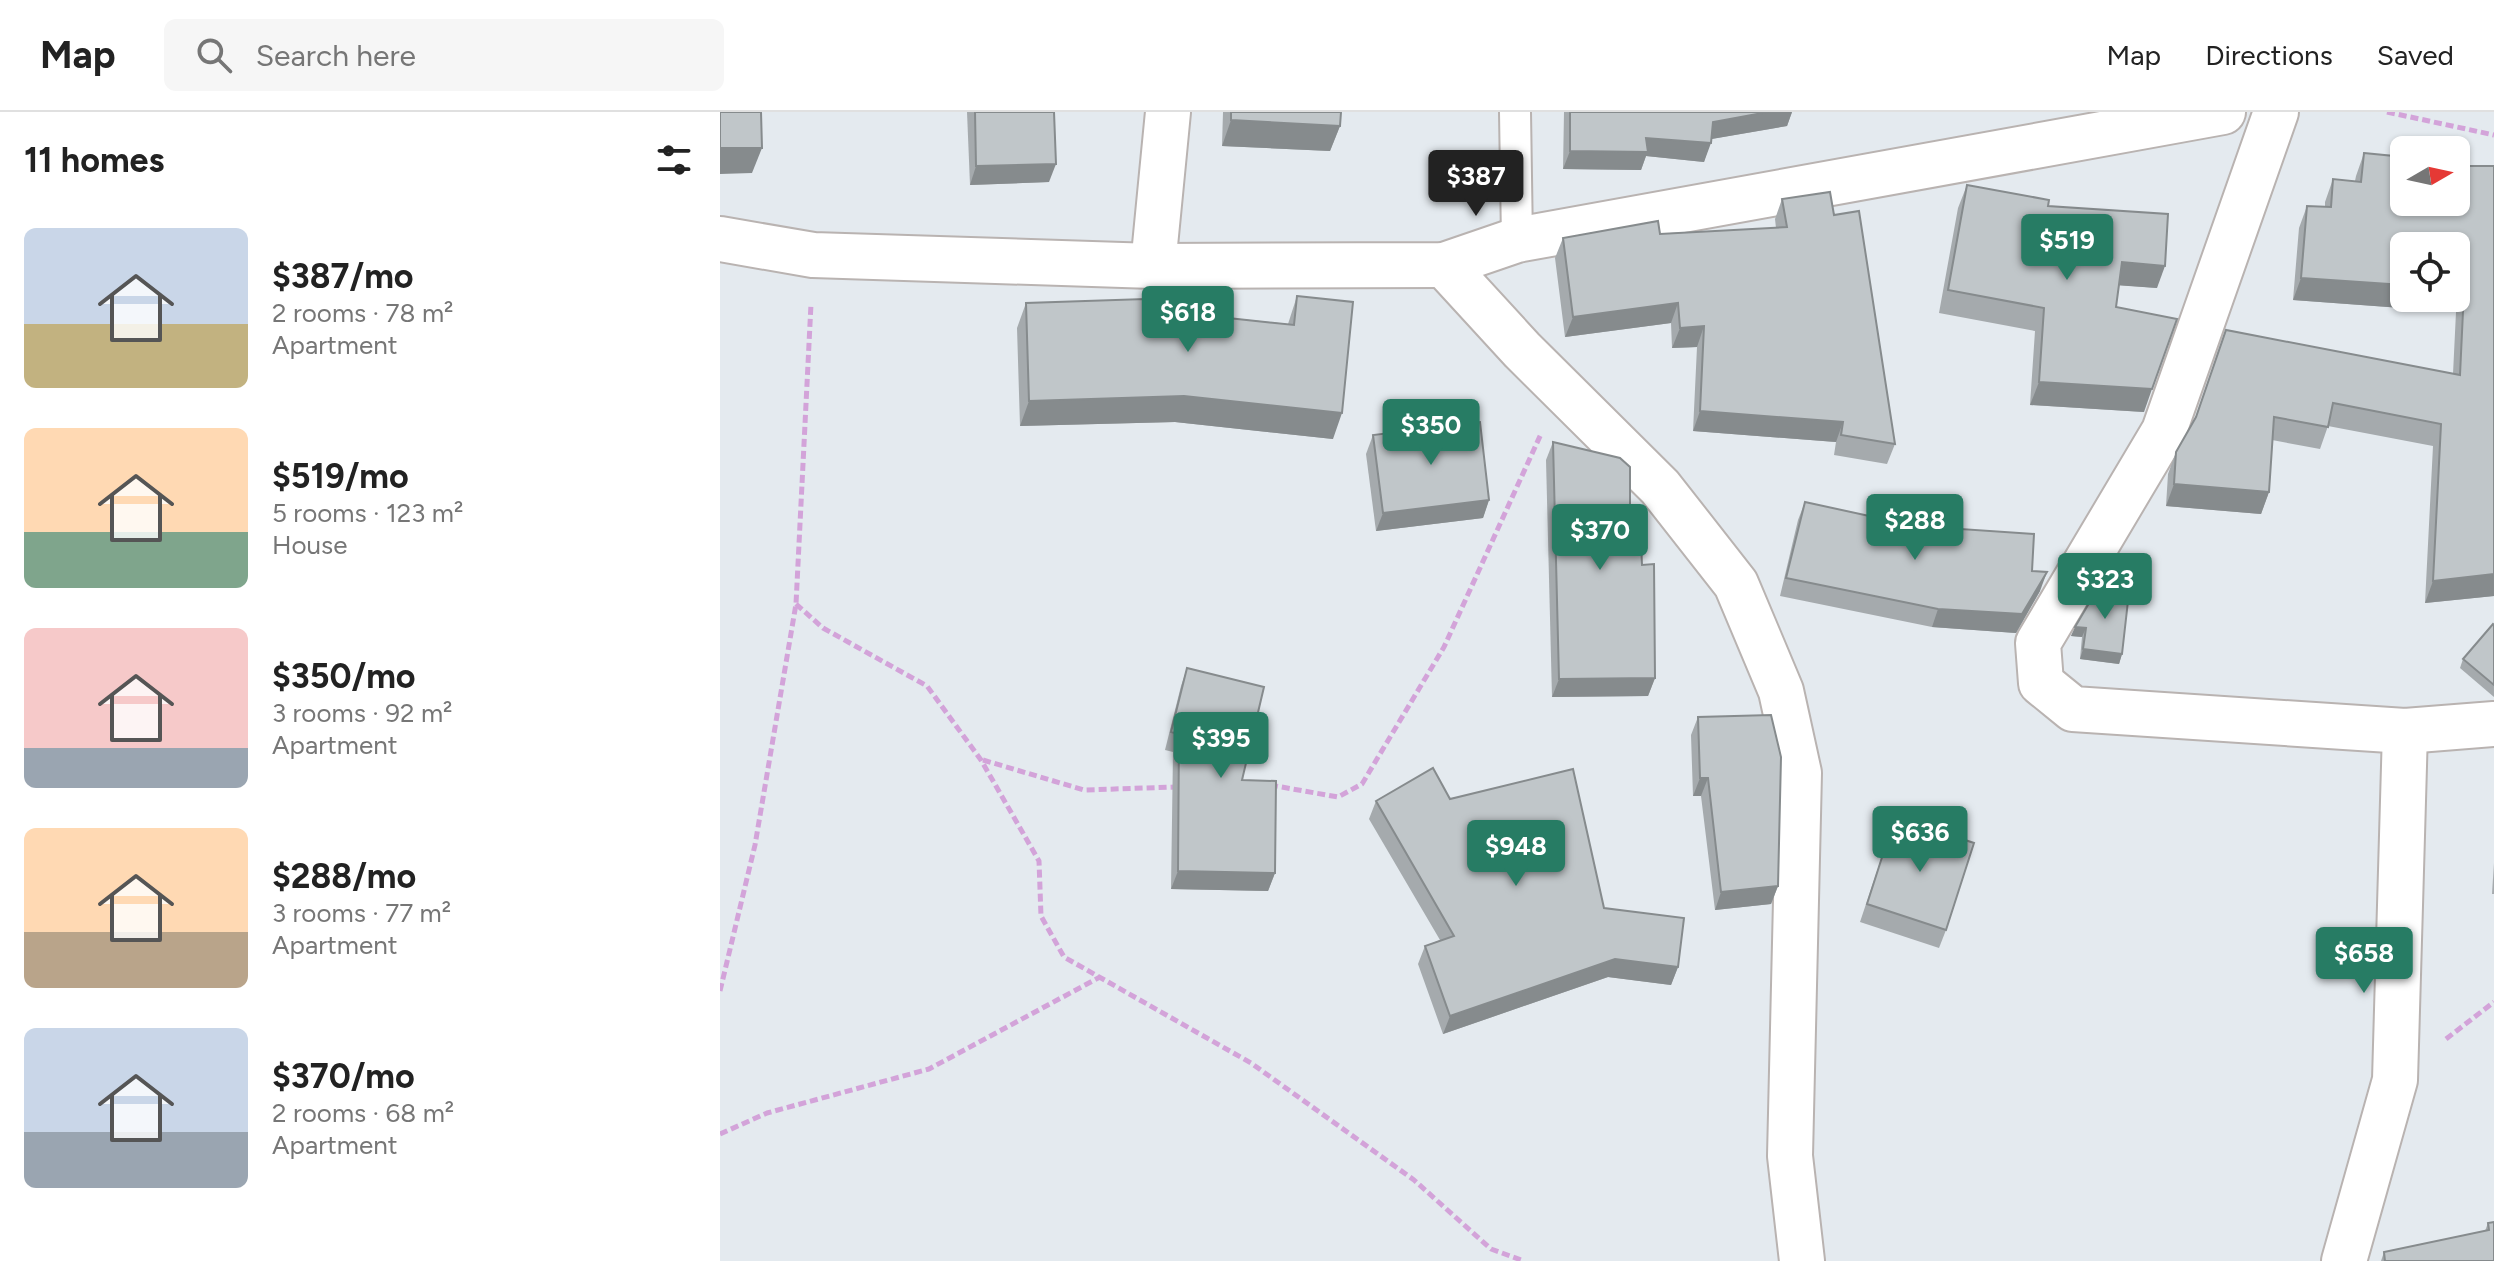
<!DOCTYPE html>
<html lang="en">
<head>
<meta charset="utf-8">
<style>
	:root { --surface:#fff; --page:#f6f6f6; --text:#222; --muted:#767676; --line:#e0e0e0; --accent:#277c64 }
	body { margin:0; font-family:Figtree,sans-serif; background:var(--page); color:var(--text); height:100vh; display:flex; flex-direction:column; font-size:30px; white-space:nowrap }
	* { box-sizing:border-box; margin:0 }
	p { font-size:26px; color:var(--muted) }
	.icon { flex:none; width:44px; height:44px; fill:none; stroke:currentColor; stroke-width:2; stroke-linecap:round; stroke-linejoin:round }
	.map { position:relative; flex:1; overflow:hidden }
	.side { display:flex; flex-direction:column; background:var(--surface); width:720px }
	.side>* { flex:none }
	.needle { width:52px; rotate:81deg }
	.fabs { position:absolute; left:1670px; top:24px; display:grid; gap:16px }
	.fabs a { display:grid; place-items:center; width:80px; height:80px; border-radius:12px; background:var(--surface); box-shadow:0 2px 6px #0004; font-size:40px }
	.price { position:absolute; translate:-50% -68px; padding:0 18px; border-radius:8px; background:var(--accent); color:#fff; font-size:26px; line-height:52px; filter:drop-shadow(0 2px 4px #0008) }
	.price::after { content:''; position:absolute; left:50%; top:48px; width:24px; height:18px; margin-left:-12px; background:inherit; clip-path:polygon(0 0,100% 0,50% 100%) }
	.price.current { background:#222; color:#fff }
	ul { padding:0; list-style:none }
	li { display:flex; align-items:center; gap:24px; height:200px; padding:0 24px }
	li span { display:grid; place-items:center; flex:none; width:224px; height:160px; border-radius:12px; color:#555 }
	li>.icon { margin-inline-start:auto }
	span .icon { width:96px; height:96px; fill:#fffc; stroke-width:1 }
	li b { font-size:34px }
	h2 { display:flex; justify-content:space-between; align-items:center; height:96px; padding:0 24px; font-size:34px }
	header { display:flex; align-items:center; gap:48px; box-sizing:border-box; height:112px; padding:0 40px; background:var(--surface); border-bottom:2px solid var(--line) }
	header strong { font-size:38px }
	nav { display:flex; gap:44px; margin-inline-start:auto; font-size:28px }
	.search { width:560px; height:72px; background:var(--page); display:flex; align-items:center; gap:20px; box-sizing:border-box; padding:0 28px; border-radius:12px; color:var(--muted); font-size:30px }
	main { display:flex; flex:1; min-height:0 }
	.map>svg:first-child { display:block }
	.lines { fill:none; stroke-linecap:round; stroke-linejoin:round }
	.service-casing { stroke:#b9b3b1; stroke-width:34 }
	.minor-casing { stroke:#b9b3b1; stroke-width:48 }
	.path { stroke:#d3a3d9; stroke-width:5; stroke-dasharray:8 4; stroke-linecap:butt }
	.service { stroke:#fff; stroke-width:30 }
	.minor { stroke:#fff; stroke-width:44 }
	.wall { fill:#a5aaad }
	.shaded-wall { fill:#868b8d }
	.building { fill:#c0c6c9; stroke:#868b8d; stroke-width:2 }
</style>
</head>
<body>
<header>
<strong>Map</strong>
<div class="search"><svg class="icon" aria-label="search" viewBox="0 0 24 24"><circle cx="10" cy="10" r="6"/><path d="M15 15l6 6"/></svg>Search here</div>
<nav><a>Map</a><a>Directions</a><a>Saved</a></nav>
</header>
<main>
<section class="side">
<h2>11 homes<svg class="icon" aria-label="filters" viewBox="0 0 24 24"><path d="M4 7h16M4 17h16"/><circle cx="9" cy="7" r="2"/><circle cx="15" cy="17" r="2"/></svg></h2>
<ul>
<li><span style="background:linear-gradient(#c9d6e8 60%,#c2b280 0)"><svg class="icon" aria-label="home" viewBox="0 0 24 24"><path d="M3 11l9-7 9 7M6 9v11h12V9"/></svg></span><div><b>$387/mo</b><p>2 rooms · 78 m²</p><p>Apartment</p></div></li>
<li><span style="background:linear-gradient(#ffd9b3 65%,#7fa58c 0)"><svg class="icon" aria-label="home" viewBox="0 0 24 24"><path d="M3 11l9-7 9 7M6 9v11h12V9"/></svg></span><div><b>$519/mo</b><p>5 rooms · 123 m²</p><p>House</p></div></li>
<li><span style="background:linear-gradient(#f6c9c9 75%,#9aa5b1 0)"><svg class="icon" aria-label="home" viewBox="0 0 24 24"><path d="M3 11l9-7 9 7M6 9v11h12V9"/></svg></span><div><b>$350/mo</b><p>3 rooms · 92 m²</p><p>Apartment</p></div></li>
<li><span style="background:linear-gradient(#ffd9b3 65%,#b9a48a 0)"><svg class="icon" aria-label="home" viewBox="0 0 24 24"><path d="M3 11l9-7 9 7M6 9v11h12V9"/></svg></span><div><b>$288/mo</b><p>3 rooms · 77 m²</p><p>Apartment</p></div></li>
<li><span style="background:linear-gradient(#c9d6e8 65%,#9aa5b1 0)"><svg class="icon" aria-label="home" viewBox="0 0 24 24"><path d="M3 11l9-7 9 7M6 9v11h12V9"/></svg></span><div><b>$370/mo</b><p>2 rooms · 68 m²</p><p>Apartment</p></div></li>
</ul>
</section>
<div class="map">
<svg width="1774" height="1149" viewBox="0 0 1774 1149">
	<rect width="100%" height="100%" fill="#e4eaef"/>
	<g class="lines">
		<g class="service-casing">
			<polyline id="service" points="795,0 797,128"/>
		</g>
		<g class="minor-casing">
			<g id="minor">
				<polyline points="1556,0 1444,319 1318,531 1321,571 1353,597 1685,619 1774,612"/>
				<polyline points="0,127 93,143 433,154 724,153 797,128 1503,0"/>
				<polyline points="724,153 802,238 940,375 1016,472 1061,579 1079,661 1070,1044 1082,1149"/>
				<polyline points="433,154 448,0"/>
				<polyline points="1624,1149 1675,968 1685,619"/>
			</g>
		</g>
		<g class="path">
			<polyline points="1667,0 1774,23"/>
			<polyline points="76,492 103,516 207,574 261,648 319,749 321,804 344,845 531,951 694,1068 771,1137 804,1149"/>
			<polyline points="263,648 364,678 456,675"/>
			<polyline points="550,673 618,685 642,672 724,535 821,322"/>
			<polyline points="0,879 35,733 76,492 91,192"/>
			<polyline points="1726,927 1774,890"/>
			<polyline points="0,1022 47,1001 209,957 380,865"/>
		</g>
		<use href="#service" class="service"/>
		<use href="#minor" class="minor"/>
	</g>
	<g class="wall">
		<polygon points="247,0 334,0 329,70 250,73"/>
		<polygon points="503,0 621,0 620,14 610,39 502,34"/>
		<polygon points="844,0 1072,0 1067,14 991,27 984,50 926,44 921,58 843,57"/>
		<polygon points="1644,41 1736,90 1774,484 1705,491 1713,334 1608,314 1600,337 1552,328 1549,380 1541,402 1446,394 1448,362 1456,340 1475,307 1733,262 1736,200 1573,188 1579,116 1587,94 1605,95 1605,90 1613,67 1635,69 1636,64"/>
		<polygon points="1247,73 1328,94 1437,176 1399,173 1396,195 1424,300 1310,293 1315,219 1219,201 1238,96"/>
		<polygon points="1062,87 1114,103 1175,332 1167,352 1114,343 1116,330 973,319 977,235 952,236 951,211 845,225 835,146 843,126 1056,116 1055,107"/>
		<polygon points="577,184 613,327 455,310 300,314 297,216 306,191 425,197 568,212"/>
		<polygon points="653,323 769,388 763,406 656,419 646,342"/>
		<polygon points="833,330 910,430 922,453 935,566 928,584 832,585 826,348"/>
		<polygon points="1085,390 1238,424 1241,417 1312,459 1320,479 1296,521 1212,515 1060,484 1078,408"/>
		<polygon points="1378,476 1402,542 1399,552 1360,547 1362,525 1351,524"/>
		<polygon points="1774,513 1774,585 1740,556 1743,547"/>
		<polygon points="467,556 522,668 555,761 548,779 451,777 453,640 445,638 461,574"/>
		<polygon points="978,605 1058,774 1051,792 995,798 981,684 973,684 971,623"/>
		<polygon points="730,687 884,796 958,855 951,873 888,865 723,922 698,852 705,834 720,828 649,707 656,689"/>
		<polygon points="1169,723 1226,818 1219,836 1140,810"/>
		<polygon points="1774,751 1774,782 1772,782"/>
		<polygon points="1768,1111 1774,1149 1661,1149 1664,1140 1765,1119"/>
	</g>
	<g class="shaded-wall">
		<polygon points="1048,0 1072,0 1067,14 986,28 993,10"/>
		<polygon points="511,8 620,14 610,39 502,34"/>
		<polygon points="926,26 991,31 984,50 926,44 921,58 843,57 850,39"/>
		<polygon points="0,36 42,36 32,61 0,62"/>
		<polygon points="336,52 329,70 250,73 256,54"/>
		<polygon points="1402,150 1445,154 1437,176 1394,173"/>
		<polygon points="1581,166 1684,173 1684,186 1736,186 1736,177 1744,178 1736,200 1573,188"/>
		<polygon points="958,191 951,211 845,225 853,205"/>
		<polygon points="984,214 977,235 952,236 960,216"/>
		<polygon points="1319,270 1432,277 1424,300 1310,293"/>
		<polygon points="464,284 622,301 613,327 455,310 300,314 309,289"/>
		<polygon points="980,299 1123,310 1116,330 973,319"/>
		<polygon points="1454,372 1549,380 1541,402 1446,394"/>
		<polygon points="769,388 763,406 656,419 663,401"/>
		<polygon points="1327,460 1320,479 1296,521 1212,515 1218,497"/>
		<polygon points="1774,462 1774,484 1705,491 1713,469"/>
		<polygon points="1355,515 1366,516 1362,525 1351,524"/>
		<polygon points="1363,537 1402,542 1399,552 1360,547"/>
		<polygon points="935,566 928,584 832,585 839,567"/>
		<polygon points="980,666 988,666 981,684 973,684"/>
		<polygon points="458,759 555,761 548,779 451,777"/>
		<polygon points="1058,774 1051,792 995,798 1001,780"/>
		<polygon points="895,847 958,855 951,873 888,865 723,922 730,904"/>
	</g>
	<g class="building">
		<polygon points="0,0 41,0 42,36 0,36"/>
		<polygon points="255,0 334,0 336,52 256,54"/>
		<polygon points="511,0 621,0 620,14 511,8"/>
		<polygon points="850,0 1048,0 993,10 991,31 926,26 928,40 850,39"/>
		<polygon points="1644,41 1684,45 1684,90 1736,90 1736,49 1747,50 1747,54 1774,54 1774,462 1713,469 1721,312 1613,291 1608,315 1554,305 1549,380 1454,372 1456,340 1476,305 1506,218 1740,263 1744,178 1736,177 1736,134 1684,134 1684,173 1581,166 1587,94 1611,95 1613,67 1641,70"/>
		<polygon points="1247,73 1329,88 1328,94 1448,102 1445,154 1402,150 1396,195 1457,207 1432,277 1319,270 1324,196 1228,178"/>
		<polygon points="1110,80 1114,103 1139,99 1175,332 1121,323 1123,310 980,299 984,214 960,216 958,191 853,205 843,126 938,109 940,122 1067,115 1062,87"/>
		<polygon points="577,184 633,190 622,301 464,284 309,289 306,191 425,187 425,197 574,213"/>
		<polygon points="760,310 769,388 663,401 653,323"/>
		<polygon points="833,330 900,346 910,355 910,430 921,429 922,453 934,452 935,566 839,567"/>
		<polygon points="1085,390 1241,424 1241,417 1314,422 1312,459 1327,460 1302,502 1218,497 1066,466"/>
		<polygon points="1378,476 1409,480 1402,542 1363,537 1366,516 1355,515"/>
		<polygon points="1773,512 1774,513 1774,573 1743,547"/>
		<polygon points="467,556 544,575 522,668 556,669 555,761 458,759 459,622 451,620"/>
		<polygon points="1051,603 1061,645 1058,774 1001,780 988,666 980,666 978,605"/>
		<polygon points="713,656 730,687 853,657 884,796 964,806 958,855 895,847 730,904 705,834 734,824 656,689"/>
		<polygon points="1175,705 1254,731 1226,818 1147,792"/>
		<polygon points="1774,1110 1774,1149 1665,1149 1664,1140 1769,1118 1768,1111"/>
	</g>
</svg>
<div class="fabs">
<a><svg class="needle" viewBox="-14 -14 28 28"><path d="M0-13l5 13h-10z" fill="#e53935"/><path d="M0 13l5-13h-10z" fill="#767676"/></svg></a>
<a><svg class="icon" aria-label="locate" viewBox="0 0 24 24"><circle cx="12" cy="12" r="6"/><path d="M12 2v4M12 18v4M2 12h4M18 12h4"/></svg></a>
</div>
<b class="price current" style="left:756px;top:106px">$387</b>
<b class="price" style="left:1347px;top:170px">$519</b>
<b class="price" style="left:468px;top:242px">$618</b>
<b class="price" style="left:711px;top:355px">$350</b>
<b class="price" style="left:1195px;top:450px">$288</b>
<b class="price" style="left:880px;top:460px">$370</b>
<b class="price" style="left:1385px;top:509px">$323</b>
<b class="price" style="left:501px;top:668px">$395</b>
<b class="price" style="left:1200px;top:762px">$636</b>
<b class="price" style="left:796px;top:776px">$948</b>
<b class="price" style="left:1644px;top:883px">$658</b>
</div>
</main>
</body>
</html>
